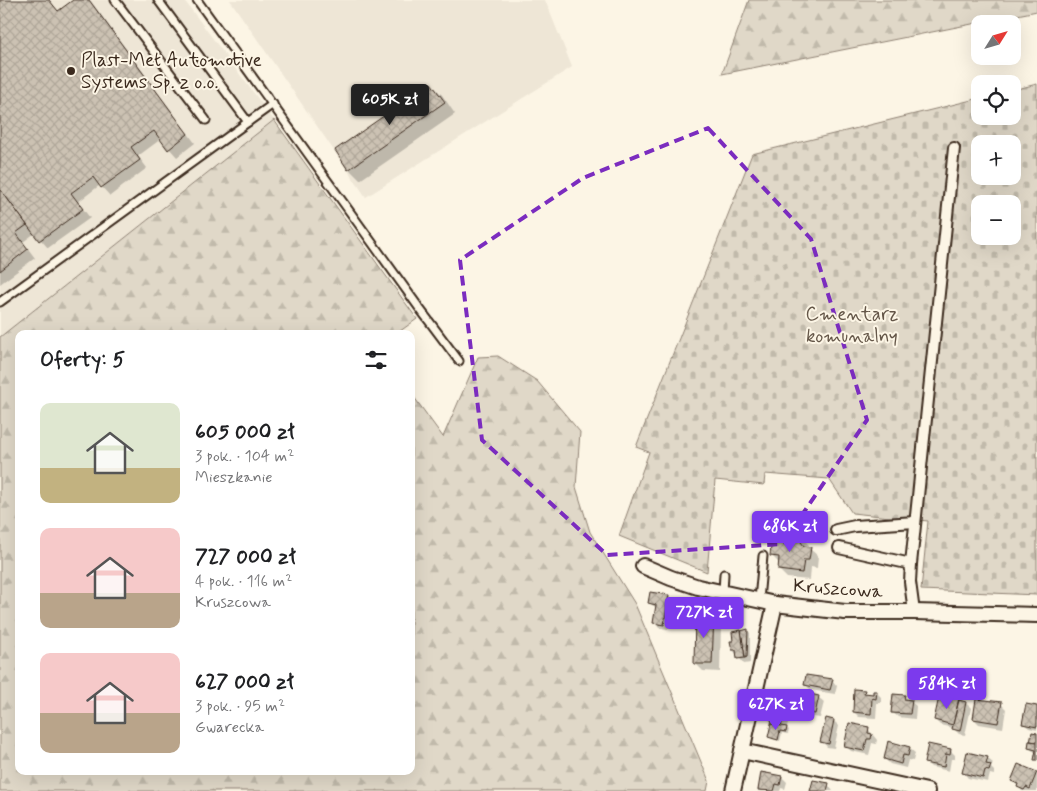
<!DOCTYPE html>
<html lang="pl">
<head>
<meta charset="utf-8">
<style>
	:root { --surface:#fff; --page:#f6f6f6; --text:#202124; --muted:#757577; --accent:#7c3aed }
	body { margin:0; font-family:Mynerve,sans-serif; background:var(--page); color:var(--text); height:100vh; display:flex; flex-direction:column; font-size:19px; white-space:nowrap }
	* { box-sizing:border-box; margin:0 }
	p { font-size:16px; color:var(--muted) }
	.icon { flex:none; width:28px; height:28px; fill:none; stroke:currentColor; stroke-width:2; stroke-linecap:round; stroke-linejoin:round }
	.map { position:relative; flex:1; overflow:hidden }
	.side { position:absolute; left:15px; top:330px; width:400px; height:445px; display:flex; flex-direction:column; background:var(--surface); border-radius:10px; box-shadow:0 5px 20px #0002 }
	.side>* { flex:none }
	.needle { width:32px; rotate:53deg }
	.tools { position:absolute; left:971px; top:15px; display:grid; gap:10px }
	.tools a { display:grid; place-items:center; width:50px; height:50px; border-radius:10px; background:var(--surface); box-shadow:0 5px 20px #0002; font-size:25px }
	.price { position:absolute; translate:-50% -42px; padding:0 11px; border-radius:5px; background:var(--accent); color:#fff; font-size:16px; line-height:32px; filter:drop-shadow(0 1px 2px #0008) }
	.price::after { content:''; position:absolute; left:50%; top:30px; width:15px; height:11px; margin-left:-8px; background:inherit; clip-path:polygon(0 0,100% 0,50% 100%) }
	.price.current { background:#222; color:#fff }
	ul { padding:0; list-style:none }
	li { display:flex; align-items:center; gap:15px; height:125px; padding:0 25px }
	li span { display:grid; place-items:center; flex:none; width:140px; height:100px; border-radius:10px; color:#555 }
	li>.icon { margin-inline-start:auto }
	span .icon { width:60px; height:60px; fill:#fffc; stroke-width:1 }
	li b { font-size:21px }
	h2 { display:flex; justify-content:space-between; align-items:center; height:60px; padding:0 25px; font-size:21px }
	.map>svg:first-child { display:block }
	.built { fill:#eee6d6 }
	.forest { fill:url(#forest-firs); stroke:#8e8173 }
	.cemetery { fill:url(#cemetery-stones); stroke:#8e8173; fill-rule:evenodd }
	.shadow { fill:#0003 }
	.building { fill:url(#building-cross-hatch); stroke:#3b2a1e }
	.lines { fill:none; stroke-linecap:round; stroke-linejoin:round }
	.service-casing { stroke:#3b2a1e; stroke-width:11 }
	.pedestrian-casing { stroke:#3b2a1e; stroke-width:14 }
	.minor-casing { stroke:#3b2a1e; stroke-width:18 }
	.service { stroke:#fcf5e5; stroke-width:7 }
	.pedestrian { stroke:#fcf5e5; stroke-width:10 }
	.minor { stroke:#fcf5e5; stroke-width:14 }
	.marked { fill:none; stroke:#7b2cbf; stroke-width:4; stroke-dasharray:10 6; stroke-linejoin:round }
	.poi-dot { fill:#3b2a1e; stroke:#fcf5e5; stroke-width:2 }
	.labels { text-anchor:middle; dominant-baseline:central; stroke-width:4; stroke-linejoin:round; paint-order:stroke }
	.poi-label { font-size:19px; fill:#3b2a1e; stroke:#fcf5e5; text-anchor:start }
	.park-label { font-size:19px; fill:#645648; stroke:#fcf5e5 }
	.street-label { font-size:19px; fill:#3b2a1e; stroke:#fcf5e5 }
</style>
</head>
<body>
<div class="map">
<svg width="1037" height="791" viewBox="0 0 1037 791">
	<defs>
		<pattern id="forest-firs" width="22" height="20" patternUnits="userSpaceOnUse" patternTransform="scale(1.25)"><rect width="22" height="20" fill="#e0d8c8"/><path d="M5 1l3.5 6h-7zM16 11l3.5 6h-7z" fill="#c1baab"/></pattern>
		<pattern id="cemetery-stones" width="16" height="16" patternUnits="userSpaceOnUse" patternTransform="scale(1.25)"><rect width="16" height="16" fill="#e0d8c8"/><path d="M2 7V4a2 2 0 0 1 4 0v3zM10 15v-3a2 2 0 0 1 4 0v3z" fill="#c1baab"/></pattern>
		<pattern id="building-cross-hatch" width="8" height="8" patternUnits="userSpaceOnUse" patternTransform="scale(1.25)"><rect width="8" height="8" fill="#ccc2b3"/><path d="M0 0l8 8M0 8l8-8" fill="none" stroke="#b0a79a"/></pattern>
	</defs>
	<rect width="100%" height="100%" fill="#fcf5e5"/>
	<filter id="ink" filterUnits="userSpaceOnUse"><feTurbulence type="fractalNoise" baseFrequency=".02" numOctaves="2"/><feDisplacementMap in="SourceGraphic" scale="10" xChannelSelector="R" yChannelSelector="G"/><feConvolveMatrix kernelMatrix="1 2 1 2 8 2 1 2 1" color-interpolation-filters="sRGB"/></filter>
	<g filter="url(#ink)">
		<g class="built">
			<polygon points="0,0 184,0 274,120 0,337"/>
			<polygon points="230,0 545,0 572,67 366,197"/>
		</g>
		<g class="forest">
			<polygon points="749,0 1037,0 1037,11 722,74"/>
			<polygon points="274,120 417,319 396,334 19,334 19,771 411,771 411,393 443,437 478,357 498,356 537,381 580,432 576,487 590,532 635,604 709,781 707,791 0,791 0,337"/>
		</g>
		<path class="cemetery" d="M1037,84V595L921,590L928,521L852,513L829,479L765,474L764,485L715,480L707,572L619,536L649,452L636,447L752,154L980,98V116H1012L1013,90ZM980,144H1012V176H980ZM980,204H1012V236H980Z"/>
		<g class="shadow">
			<polygon points="0,0 50,0 59,12 75,0 90,0 195,143 177,157 161,139 138,156 147,168 110,196 100,185 78,202 90,218 48,248 35,233 23,242 35,258 0,284"/>
			<polygon points="431,84 442,95 455,114 360,180 349,169 336,150"/>
			<polygon points="801,537 809,545 809,548 818,556 817,568 811,567 810,580 787,578 779,570 780,564 771,555 789,539"/>
			<polygon points="651,593 669,596 674,602 669,629 659,628 654,622 657,608 649,603"/>
			<polygon points="713,616 721,624 720,672 703,671 695,663"/>
			<polygon points="748,631 750,633 750,663 744,664 733,650"/>
			<polygon points="832,680 837,686 835,694 811,690 806,685"/>
			<polygon points="864,691 868,695 874,695 876,692 881,697 881,703 877,703 876,718 859,717 854,712"/>
			<polygon points="904,696 916,706 915,719 898,717 892,712"/>
			<polygon points="818,697 824,702 820,718 800,715 795,709"/>
			<polygon points="949,697 966,703 971,708 965,735 959,734 953,728 940,725 935,720"/>
			<polygon points="1001,704 1006,709 1003,728 979,724 974,719"/>
			<polygon points="786,705 791,710 787,728 789,730 788,734 782,733 780,741 772,739 770,737 773,723 767,717"/>
			<polygon points="1037,707 1037,730 1029,728 1023,723"/>
			<polygon points="834,721 839,726 834,748 827,747 822,741"/>
			<polygon points="868,729 877,740 876,744 872,743 869,755 851,751 846,746"/>
			<polygon points="1037,735 1037,761 1036,759 1036,753 1029,748 1034,743 1031,740"/>
			<polygon points="909,748 915,753 913,761 908,760 906,768 890,764 885,759"/>
			<polygon points="950,750 955,755 955,759 951,759 949,771 931,767 926,762"/>
			<polygon points="987,758 993,763 991,768 995,772 994,775 990,774 988,782 968,778 963,772"/>
			<polygon points="1019,766 1037,774 1037,791 1022,791 1013,781"/>
			<polygon points="782,777 787,782 785,789 781,788 780,791 760,791 759,790"/>
			<polygon points="828,785 833,791 811,791"/>
		</g>
		<g class="building">
			<polygon points="0,0 49,0 58,11 73,0 89,0 188,134 168,150 154,131 131,147 140,160 101,188 93,177 71,193 83,209 39,241 0,189"/>
			<polygon points="431,83 445,102 348,170 335,150"/>
			<polygon points="0,189 27,225 16,233 28,249 0,271"/>
			<polygon points="788,534 802,536 801,542 804,546 811,547 809,560 804,560 802,573 778,570 779,557 770,556 772,536 788,537"/>
			<polygon points="650,592 669,595 664,625 653,623 656,605 648,603"/>
			<polygon points="695,614 714,614 712,664 694,664"/>
			<polygon points="748,629 747,657 745,658 741,631"/>
			<polygon points="741,630 745,658 737,659 736,650 732,650 730,641 733,641 732,632"/>
			<polygon points="806,675 833,679 830,690 804,685"/>
			<polygon points="854,689 865,690 864,693 873,694 873,691 877,691 876,699 872,698 871,714 853,712"/>
			<polygon points="797,691 819,696 815,714 794,710"/>
			<polygon points="893,694 905,695 904,699 912,700 910,714 891,713"/>
			<polygon points="948,696 959,698 953,725 934,720 939,697 947,699"/>
			<polygon points="976,699 1002,702 998,723 973,719"/>
			<polygon points="959,700 966,702 960,731 952,729"/>
			<polygon points="776,702 786,704 781,726 771,724 772,719 766,718 768,709 775,710"/>
			<polygon points="1026,704 1037,706 1037,727 1022,724"/>
			<polygon points="826,718 834,720 829,744 820,742"/>
			<polygon points="849,723 869,727 868,733 872,734 871,739 867,739 864,751 844,747"/>
			<polygon points="771,724 787,727 786,732 780,731 778,740 768,737"/>
			<polygon points="1032,732 1037,733 1037,742 1030,741"/>
			<polygon points="888,741 910,747 908,756 903,755 901,764 884,759"/>
			<polygon points="1029,741 1037,742 1037,760 1034,760 1036,750 1028,748"/>
			<polygon points="928,744 951,749 950,755 946,754 944,767 924,763"/>
			<polygon points="967,752 988,757 986,764 991,765 989,771 985,770 983,778 962,773"/>
			<polygon points="1018,764 1037,772 1030,789 1026,787 1024,790 1017,787 1018,784 1011,781"/>
			<polygon points="761,772 782,776 780,785 776,784 774,791 758,790"/>
			<polygon points="813,780 829,783 827,791 810,791"/>
		</g>
		<g class="lines">
			<g class="service-casing">
				<g id="service">
					<polyline points="115,0 206,120"/>
					<polyline points="158,0 248,122 273,104"/>
					<polyline points="197,0 420,309 459,361"/>
					<polyline points="0,302 248,122"/>
					<polyline points="723,592 724,574"/>
					<polyline points="759,600 763,556"/>
				</g>
			</g>
			<g class="pedestrian-casing">
				<g id="pedestrian">
					<polyline points="836,530 855,526 915,522"/>
					<polyline points="839,548 911,564"/>
					<polyline points="914,612 910,582 911,564 954,148"/>
				</g>
			</g>
			<g class="minor-casing">
				<g id="minor">
					<polyline points="643,566 671,578 698,587 775,604 845,612 914,612 1037,615"/>
					<polyline points="742,751 927,791"/>
					<polyline points="733,791 775,604"/>
				</g>
			</g>
			<use href="#service" class="service"/>
			<use href="#pedestrian" class="pedestrian"/>
			<use href="#minor" class="minor"/>
		</g>
	</g>
	<path class="marked" d="M708,128L811,239L867,420L782,544L607,555L482,440L460,260L583,178Z"/>
	<circle class="poi-dot" cx="71" cy="71" r="5"/>
	<g class="labels">
		<g class="poi-label">
			<text x="81" y="60">Plast-Met Automotive<tspan x="81" dy="22">Systems Sp. z o.o.</tspan></text>
		</g>
		<g class="park-label">
			<text x="852" y="314">Cmentarz<tspan x="852" dy="22">komunalny</tspan></text>
		</g>
		<g class="street-label">
			<text transform="translate(838 589) rotate(4)">Kruszcowa</text>
		</g>
	</g>
</svg>
<div class="tools">
<a><svg class="needle" viewBox="-14 -14 28 28"><path d="M0-13l5 13h-10z" fill="#e53935"/><path d="M0 13l5-13h-10z" fill="#757577"/></svg></a>
<a><svg class="icon" aria-label="locate" viewBox="0 0 24 24"><circle cx="12" cy="12" r="6"/><path d="M12 2v4M12 18v4M2 12h4M18 12h4"/></svg></a>
<a>+</a>
<a>−</a>
</div>
<b class="price current" style="left:390px;top:126px">605K zł</b>
<b class="price" style="left:790px;top:553px">686K zł</b>
<b class="price" style="left:704px;top:639px">727K zł</b>
<b class="price" style="left:947px;top:710px">584K zł</b>
<b class="price" style="left:776px;top:731px">627K zł</b>
<section class="side">
<h2>Oferty: 5<svg class="icon" aria-label="filters" viewBox="0 0 24 24"><path d="M4 7h16M4 17h16"/><circle cx="9" cy="7" r="2"/><circle cx="15" cy="17" r="2"/></svg></h2>
<ul>
<li><span style="background:linear-gradient(#dfe7d0 65%,#c2b280 0)"><svg class="icon" aria-label="home" viewBox="0 0 24 24"><path d="M3 11l9-7 9 7M6 9v11h12V9"/></svg></span><div><b>605 000 zł</b><p>3 pok. · 104 m²</p><p>Mieszkanie</p></div></li>
<li><span style="background:linear-gradient(#f6c9c9 65%,#b9a48a 0)"><svg class="icon" aria-label="home" viewBox="0 0 24 24"><path d="M3 11l9-7 9 7M6 9v11h12V9"/></svg></span><div><b>727 000 zł</b><p>4 pok. · 116 m²</p><p>Kruszcowa</p></div></li>
<li><span style="background:linear-gradient(#f6c9c9 60%,#b9a48a 0)"><svg class="icon" aria-label="home" viewBox="0 0 24 24"><path d="M3 11l9-7 9 7M6 9v11h12V9"/></svg></span><div><b>627 000 zł</b><p>3 pok. · 95 m²</p><p>Gwarecka</p></div></li>
</ul>
</section>
</div>
</body>
</html>
